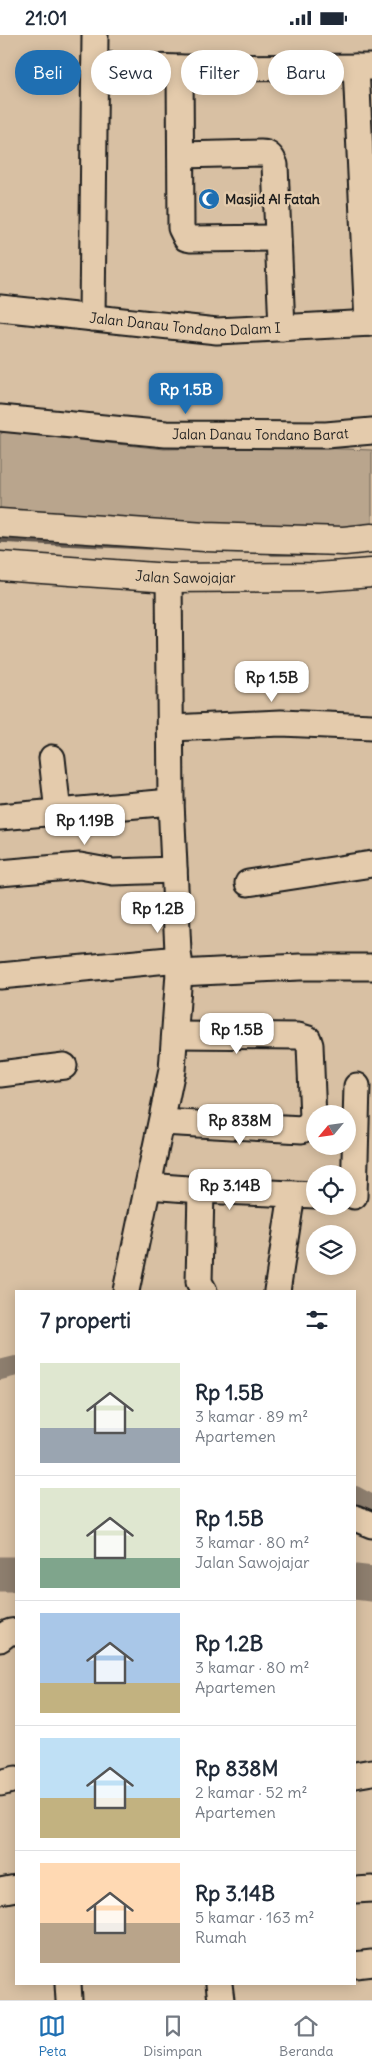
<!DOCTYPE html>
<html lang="id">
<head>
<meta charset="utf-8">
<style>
	:root { --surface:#fff; --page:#f6f6f7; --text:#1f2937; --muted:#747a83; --line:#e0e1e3; --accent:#1f6fb2 }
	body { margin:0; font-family:Delius,sans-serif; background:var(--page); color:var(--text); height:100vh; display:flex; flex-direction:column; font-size:19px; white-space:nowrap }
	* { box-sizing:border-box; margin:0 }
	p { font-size:16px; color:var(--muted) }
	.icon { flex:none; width:28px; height:28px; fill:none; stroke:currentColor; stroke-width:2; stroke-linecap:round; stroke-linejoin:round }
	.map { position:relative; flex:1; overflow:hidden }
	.drawer { position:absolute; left:15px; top:1255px; width:341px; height:695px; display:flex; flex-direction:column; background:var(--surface); border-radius:0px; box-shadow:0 2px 12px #0003 }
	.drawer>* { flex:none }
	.hud { position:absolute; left:15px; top:15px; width:342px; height:45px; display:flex; gap:10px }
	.needle { width:32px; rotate:241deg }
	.buttons { position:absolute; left:306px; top:1070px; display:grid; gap:10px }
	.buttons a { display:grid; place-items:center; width:50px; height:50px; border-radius:50%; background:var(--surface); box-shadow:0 2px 12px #0003; font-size:25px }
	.price { position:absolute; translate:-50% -42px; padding:0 11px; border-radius:10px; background:#fff; color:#222; font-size:16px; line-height:32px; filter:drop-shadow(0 1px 2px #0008) }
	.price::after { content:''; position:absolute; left:50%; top:30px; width:15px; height:11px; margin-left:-8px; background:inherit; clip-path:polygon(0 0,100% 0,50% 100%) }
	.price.active { background:var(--accent); color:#fff }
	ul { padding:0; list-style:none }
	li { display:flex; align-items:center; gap:15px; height:125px; padding:0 25px }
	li+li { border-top:1px solid var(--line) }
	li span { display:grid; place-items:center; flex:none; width:140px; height:100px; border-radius:0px; color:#555 }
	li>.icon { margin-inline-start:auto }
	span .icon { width:60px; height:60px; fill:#fffc; stroke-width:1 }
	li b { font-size:21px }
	h2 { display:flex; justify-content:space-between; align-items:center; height:60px; padding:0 25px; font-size:21px }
	.tag { padding:0 18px; border-radius:22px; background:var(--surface); box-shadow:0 2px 12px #0003; font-size:18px; line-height:45px }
	.tag.active { background:var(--accent); color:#fff }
	.status { display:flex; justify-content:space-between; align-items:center; height:35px; padding:0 25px; background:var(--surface); direction:ltr }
	.status svg { height:14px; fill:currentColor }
	.tab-bar { display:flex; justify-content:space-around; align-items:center; height:70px; border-top:1px solid var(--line); background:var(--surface); font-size:14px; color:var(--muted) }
	.tab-bar a { display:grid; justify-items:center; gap:2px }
	.tab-bar .active { color:var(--accent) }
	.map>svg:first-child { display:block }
	.green { fill:#b9a58d; stroke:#6a6054 }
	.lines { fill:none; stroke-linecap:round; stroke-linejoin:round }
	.stream { stroke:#60574d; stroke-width:5.5 }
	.canal { stroke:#8d7e6e; stroke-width:20 }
	.river { stroke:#8d7e6e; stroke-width:35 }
	.minor-casing { stroke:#1c1c1c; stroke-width:29 }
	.major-casing { stroke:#1c1c1c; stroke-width:31 }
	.minor { stroke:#e4cbac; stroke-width:25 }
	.major { stroke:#e4cbac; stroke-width:28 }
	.labels { text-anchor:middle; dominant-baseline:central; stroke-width:5; stroke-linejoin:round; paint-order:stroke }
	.poi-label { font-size:14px; font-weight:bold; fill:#1c1c1c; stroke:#e4cbac; text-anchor:start }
	.street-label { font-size:14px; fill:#1c1c1c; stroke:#e4cbac }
</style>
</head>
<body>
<div class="status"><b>21:01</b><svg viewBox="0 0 49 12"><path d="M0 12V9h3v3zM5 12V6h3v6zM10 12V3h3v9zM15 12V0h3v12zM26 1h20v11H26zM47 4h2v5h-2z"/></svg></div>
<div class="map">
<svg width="372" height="1965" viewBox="0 0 372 1965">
	<rect width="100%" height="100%" fill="#d8c0a3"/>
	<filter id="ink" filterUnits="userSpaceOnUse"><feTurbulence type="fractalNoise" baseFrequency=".02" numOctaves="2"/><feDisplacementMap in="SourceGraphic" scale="10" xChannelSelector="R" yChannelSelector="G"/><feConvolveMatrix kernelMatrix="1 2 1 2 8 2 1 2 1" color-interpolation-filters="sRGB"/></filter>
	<g filter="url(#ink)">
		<polygon class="green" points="4,397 164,414 285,412 372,415 372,497 0,482 0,399"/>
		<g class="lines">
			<g class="stream">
				<polyline points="0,505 150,512"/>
				<polyline points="272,518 313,518"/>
			</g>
			<g class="canal">
				<polyline points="0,1335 16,1331"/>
				<polyline points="355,1461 372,1470"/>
			</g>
			<g class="river">
				<polyline points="0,1539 16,1539"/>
				<polyline points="355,1547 372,1549"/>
			</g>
			<g class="minor-casing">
				<g id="minor">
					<polyline points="95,30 180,33 372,32"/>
					<polyline points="356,32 368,288"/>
					<polyline points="180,33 181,193 186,203 191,204 277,203"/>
					<path d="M181,120L261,118C269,118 272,122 275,130L282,293"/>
					<path id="s1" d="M0,273L217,296L372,288"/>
					<polyline points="92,283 95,0"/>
					<path id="s2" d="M0,383L166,399L326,400L372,396"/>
					<polyline points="171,693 281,688 372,692"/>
					<polyline points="52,723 58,778"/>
					<polyline points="0,782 171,767"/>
					<polyline points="0,838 80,831 113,837 174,835"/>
					<polyline points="248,848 372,829"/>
					<polyline points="179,938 300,932 372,932"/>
					<polyline points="0,941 179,924"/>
					<polyline points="0,1039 64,1031"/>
					<polyline points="162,1087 302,1095 308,1091 313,1084 310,1010 308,1004 298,1001 176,1000"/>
					<polyline points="148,1151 201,1155 315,1160"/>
					<polyline points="201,1155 199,1247 204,1256"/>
					<polyline points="354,1161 357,1051"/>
					<polyline points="126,1256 172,1035 179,938 171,767 169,543"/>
					<polyline points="277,1256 292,1159"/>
					<polyline points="355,1483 372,1490"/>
					<path d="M0,1604C5,1600 10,1595 16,1597"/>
					<polyline points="355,1740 372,1737"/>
					<polyline points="0,1748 16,1744"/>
					<polyline points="355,1855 372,1854"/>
					<polyline points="0,1856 16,1853"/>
					<polyline points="355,1930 372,1928"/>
					<polyline points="68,1949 69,1965"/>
					<polyline points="219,1949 221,1965"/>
				</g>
			</g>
			<g class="major-casing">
				<g id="major">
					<polyline points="0,488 205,502 344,506 372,503"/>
					<path id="s3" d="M0,531L169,543L317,542L372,538"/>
				</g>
			</g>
			<use href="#minor" class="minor"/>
			<use href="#major" class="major"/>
		</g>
	</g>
	<defs>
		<g id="mosque-disc" transform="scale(1.125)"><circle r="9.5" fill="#1f6fb2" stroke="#e4cbac"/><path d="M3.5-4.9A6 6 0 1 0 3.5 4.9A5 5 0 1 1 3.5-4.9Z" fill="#fff"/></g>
	</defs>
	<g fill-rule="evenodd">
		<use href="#mosque-disc" x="209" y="164"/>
	</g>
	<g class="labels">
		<g class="poi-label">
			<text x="225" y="164">Masjid Al Fatah</text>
		</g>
		<g class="street-label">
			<text stroke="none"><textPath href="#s1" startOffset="186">Jalan Danau Tondano Dalam I</textPath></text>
			<text stroke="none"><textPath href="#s2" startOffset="261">Jalan Danau Tondano Barat</textPath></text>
			<text stroke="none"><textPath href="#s3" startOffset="186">Jalan Sawojajar</textPath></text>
		</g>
	</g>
</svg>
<div class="buttons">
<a><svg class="needle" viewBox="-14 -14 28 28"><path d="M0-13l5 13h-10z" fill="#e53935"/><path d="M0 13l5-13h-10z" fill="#747a83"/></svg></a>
<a><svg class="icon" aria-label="locate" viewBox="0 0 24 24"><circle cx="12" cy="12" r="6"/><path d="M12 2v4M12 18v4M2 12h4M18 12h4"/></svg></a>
<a><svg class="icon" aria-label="layers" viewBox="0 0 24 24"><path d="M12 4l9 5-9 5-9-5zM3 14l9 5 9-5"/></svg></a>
</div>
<b class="price active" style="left:186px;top:380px">Rp 1.5B</b>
<b class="price" style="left:272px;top:668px">Rp 1.5B</b>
<b class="price" style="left:85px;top:811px">Rp 1.19B</b>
<b class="price" style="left:158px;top:899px">Rp 1.2B</b>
<b class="price" style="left:237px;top:1020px">Rp 1.5B</b>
<b class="price" style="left:240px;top:1111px">Rp 838M</b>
<b class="price" style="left:230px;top:1176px">Rp 3.14B</b>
<div class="hud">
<a class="tag active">Beli</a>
<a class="tag">Sewa</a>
<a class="tag">Filter</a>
<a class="tag">Baru</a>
</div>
<section class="drawer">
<h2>7 properti<svg class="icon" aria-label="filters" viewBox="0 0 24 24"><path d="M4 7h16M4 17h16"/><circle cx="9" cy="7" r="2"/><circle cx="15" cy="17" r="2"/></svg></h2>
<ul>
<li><span style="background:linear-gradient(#dfe7d0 65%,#9aa5b1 0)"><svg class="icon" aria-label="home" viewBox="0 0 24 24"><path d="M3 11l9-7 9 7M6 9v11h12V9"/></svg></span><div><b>Rp 1.5B</b><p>3 kamar · 89 m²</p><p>Apartemen</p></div></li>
<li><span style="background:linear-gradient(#dfe7d0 70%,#7fa58c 0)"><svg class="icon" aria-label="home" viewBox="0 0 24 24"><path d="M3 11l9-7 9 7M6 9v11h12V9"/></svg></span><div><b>Rp 1.5B</b><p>3 kamar · 80 m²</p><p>Jalan Sawojajar</p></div></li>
<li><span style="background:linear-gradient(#a9c7e8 70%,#c2b280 0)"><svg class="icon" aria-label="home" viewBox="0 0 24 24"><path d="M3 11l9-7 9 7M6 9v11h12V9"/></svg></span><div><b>Rp 1.2B</b><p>3 kamar · 80 m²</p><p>Apartemen</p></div></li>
<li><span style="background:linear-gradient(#bfe0f5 60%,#c2b280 0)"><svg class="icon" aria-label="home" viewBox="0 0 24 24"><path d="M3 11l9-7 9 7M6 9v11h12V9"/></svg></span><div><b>Rp 838M</b><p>2 kamar · 52 m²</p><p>Apartemen</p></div></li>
<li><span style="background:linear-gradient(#ffd9b3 60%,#b9a48a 0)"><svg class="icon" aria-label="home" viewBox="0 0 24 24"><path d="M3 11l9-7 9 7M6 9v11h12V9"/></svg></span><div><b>Rp 3.14B</b><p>5 kamar · 163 m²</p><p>Rumah</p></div></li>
</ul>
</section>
</div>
<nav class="tab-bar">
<a class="active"><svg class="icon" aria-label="map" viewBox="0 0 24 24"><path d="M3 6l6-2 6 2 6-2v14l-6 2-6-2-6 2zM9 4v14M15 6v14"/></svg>Peta</a>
<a><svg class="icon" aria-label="saved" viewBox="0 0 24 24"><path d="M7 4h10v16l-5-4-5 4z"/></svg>Disimpan</a>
<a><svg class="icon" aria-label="home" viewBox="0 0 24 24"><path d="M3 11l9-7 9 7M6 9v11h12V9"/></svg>Beranda</a>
</nav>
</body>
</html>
